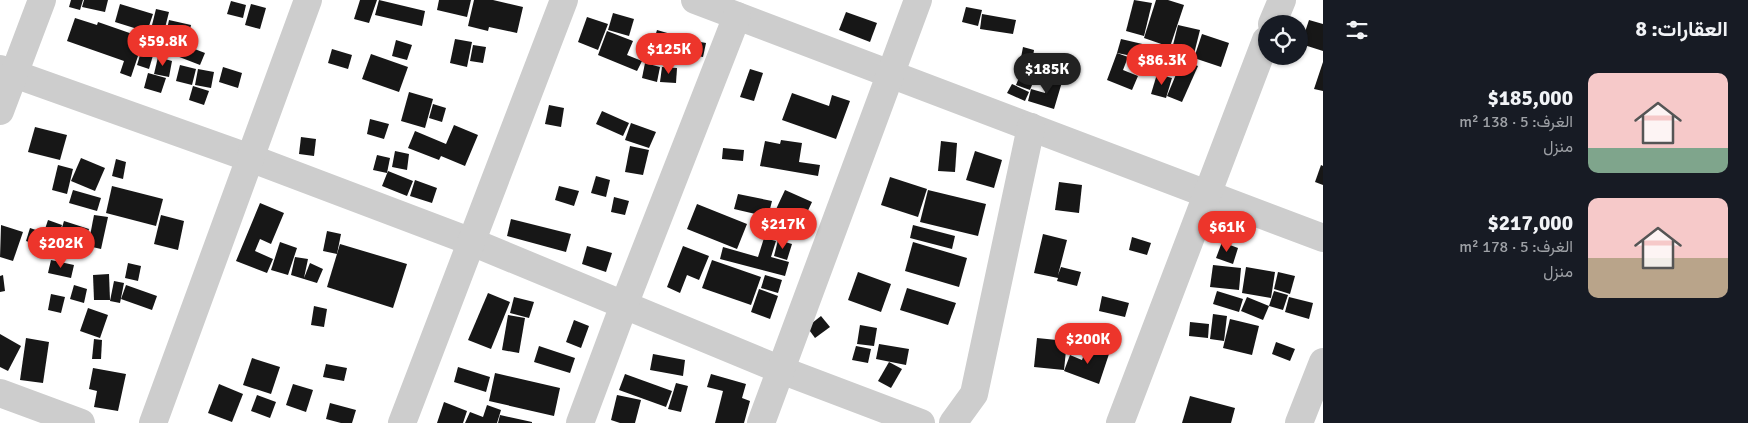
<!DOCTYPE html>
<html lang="ar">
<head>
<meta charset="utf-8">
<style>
	:root { --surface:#171b24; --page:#242831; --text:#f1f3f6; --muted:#9ea1a6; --accent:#ed352b }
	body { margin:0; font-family:Signika,Vazirmatn,sans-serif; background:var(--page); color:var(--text); direction:rtl; height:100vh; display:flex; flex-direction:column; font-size:19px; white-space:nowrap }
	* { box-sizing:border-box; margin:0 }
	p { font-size:16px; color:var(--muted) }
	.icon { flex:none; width:28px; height:28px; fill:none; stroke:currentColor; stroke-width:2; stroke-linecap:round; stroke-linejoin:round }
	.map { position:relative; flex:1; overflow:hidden; direction:ltr }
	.drawer { display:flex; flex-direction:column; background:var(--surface); width:425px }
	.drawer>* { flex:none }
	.fabs { position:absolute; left:1258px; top:15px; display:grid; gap:10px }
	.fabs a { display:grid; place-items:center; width:50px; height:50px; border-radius:50%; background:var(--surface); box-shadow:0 1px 4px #0004; font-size:25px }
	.price { position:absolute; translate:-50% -42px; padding:0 11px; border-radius:18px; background:var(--accent); color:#fff; font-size:16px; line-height:32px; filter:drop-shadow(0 1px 2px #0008) }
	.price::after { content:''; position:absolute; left:50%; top:30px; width:15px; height:11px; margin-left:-8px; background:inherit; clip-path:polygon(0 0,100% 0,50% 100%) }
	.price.selected { background:#222; color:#fff }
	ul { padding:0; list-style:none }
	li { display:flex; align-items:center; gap:15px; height:125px; padding:0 20px }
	li span { display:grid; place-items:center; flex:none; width:140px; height:100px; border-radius:10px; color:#555 }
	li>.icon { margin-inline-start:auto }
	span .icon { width:60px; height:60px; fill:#fffc; stroke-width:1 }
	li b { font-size:21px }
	h2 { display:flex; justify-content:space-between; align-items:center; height:60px; padding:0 20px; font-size:21px }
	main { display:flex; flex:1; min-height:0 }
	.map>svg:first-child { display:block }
	.building { fill:#171717 }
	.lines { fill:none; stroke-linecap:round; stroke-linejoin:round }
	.minor { stroke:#cdcdcd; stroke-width:28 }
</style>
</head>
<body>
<main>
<section class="drawer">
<h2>العقارات: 8<svg class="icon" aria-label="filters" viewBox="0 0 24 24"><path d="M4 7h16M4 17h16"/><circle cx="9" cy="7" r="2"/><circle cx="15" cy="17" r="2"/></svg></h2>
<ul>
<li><span style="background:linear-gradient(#f6c9c9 75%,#7fa58c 0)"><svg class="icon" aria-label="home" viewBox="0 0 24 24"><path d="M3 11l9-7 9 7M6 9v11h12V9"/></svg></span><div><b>$185,000</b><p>الغرف: 5 · 138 m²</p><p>منزل</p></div></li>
<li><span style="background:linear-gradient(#f6c9c9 60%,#b9a48a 0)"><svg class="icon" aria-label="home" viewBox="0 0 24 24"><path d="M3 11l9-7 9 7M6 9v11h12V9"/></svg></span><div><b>$217,000</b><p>الغرف: 5 · 178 m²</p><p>منزل</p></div></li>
</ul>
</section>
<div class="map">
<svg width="1323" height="423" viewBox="0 0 1323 423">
	<rect width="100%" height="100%" fill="#fff"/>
	<g class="building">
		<polygon points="71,0 83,0 80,10 69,7"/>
		<polygon points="84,0 108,0 105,12 82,7"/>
		<polygon points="360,0 377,0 369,23 354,19"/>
		<polygon points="379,0 425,11 422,26 375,15"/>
		<polygon points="439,0 471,0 467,17 437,10"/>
		<polygon points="474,0 493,0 523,7 517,33 489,27 488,31 468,26"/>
		<polygon points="1134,0 1152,3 1144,36 1126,31"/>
		<polygon points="1156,0 1168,0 1184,5 1170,47 1144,38"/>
		<polygon points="231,1 246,5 243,18 227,14"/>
		<polygon points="120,4 153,14 147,32 115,22"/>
		<polygon points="251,4 266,8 260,29 245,25"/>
		<polygon points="966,7 982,10 978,26 962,22"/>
		<polygon points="156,9 169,12 163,36 150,33"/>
		<polygon points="846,12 877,23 870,42 839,30"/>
		<polygon points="613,13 634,19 629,36 608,30"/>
		<polygon points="982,14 1016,20 1013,34 980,29"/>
		<polygon points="587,17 608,24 598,50 578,42"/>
		<polygon points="75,18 97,25 98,22 144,38 131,77 120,73 124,61 67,41"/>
		<polygon points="169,20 191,25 188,39 166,34"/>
		<polygon points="1309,20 1323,24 1323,51 1301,44"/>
		<polygon points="1178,25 1200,30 1194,54 1172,49"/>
		<polygon points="657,30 688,39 684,52 653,43"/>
		<polygon points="607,31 633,41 627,55 642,61 637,71 598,55"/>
		<polygon points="1202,34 1229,43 1221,67 1194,58"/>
		<polygon points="145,39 157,42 149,69 137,65"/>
		<polygon points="455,39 472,42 467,67 450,63"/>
		<polygon points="1121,39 1151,46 1147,59 1117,53"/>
		<polygon points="396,40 412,45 407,60 392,56"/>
		<polygon points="690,40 706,43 703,57 687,54"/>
		<polygon points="174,41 205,53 200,65 169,53"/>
		<polygon points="473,45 486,47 483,63 470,61"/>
		<polygon points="1023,47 1034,50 1031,70 1019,68"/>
		<polygon points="332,49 352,55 348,69 328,63"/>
		<polygon points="1117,53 1128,57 1123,70 1138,76 1132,90 1107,80"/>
		<polygon points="371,54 408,67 399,92 362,79"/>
		<polygon points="158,57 172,61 169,77 154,74"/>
		<polygon points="1182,60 1198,66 1182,102 1167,96"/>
		<polygon points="1323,62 1323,91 1314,89"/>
		<polygon points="645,63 660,67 657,82 642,78"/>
		<polygon points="180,65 196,69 192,85 176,81"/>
		<polygon points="223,67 242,73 238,88 219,82"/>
		<polygon points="662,67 677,68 676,83 660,82"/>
		<polygon points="198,69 214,72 211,88 195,85"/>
		<polygon points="750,69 763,73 754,101 740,97"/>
		<polygon points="1022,70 1036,75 1030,90 1016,85"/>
		<polygon points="148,73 166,78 161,93 144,88"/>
		<polygon points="1157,74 1172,78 1166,98 1151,94"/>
		<polygon points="1049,78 1062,82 1054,109 1028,101 1031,89 1045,93"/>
		<polygon points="1012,84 1029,92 1025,101 1007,93"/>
		<polygon points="193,86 209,91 204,105 189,100"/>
		<polygon points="409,92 433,99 425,128 401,121"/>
		<polygon points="792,93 829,106 832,95 850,101 836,139 782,120"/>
		<polygon points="433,104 446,108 442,122 429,118"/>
		<polygon points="549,105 564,108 561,127 545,124"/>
		<polygon points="602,111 629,123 623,136 596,124"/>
		<polygon points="370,119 389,124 384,139 367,134"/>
		<polygon points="631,123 656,132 649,148 625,140"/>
		<polygon points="454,125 478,135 465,166 441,156 439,160 408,148 415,131 446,144"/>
		<polygon points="35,127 67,135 60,160 28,152"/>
		<polygon points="301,137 316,139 314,156 299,154"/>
		<polygon points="781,140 802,143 799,162 820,165 818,176 760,166 765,141 780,144"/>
		<polygon points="941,141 957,143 955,172 938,171"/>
		<polygon points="630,146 649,150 643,175 625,172"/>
		<polygon points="723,148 744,150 743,161 722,159"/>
		<polygon points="395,151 409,154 407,170 392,167"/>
		<polygon points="975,151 1002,160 994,188 966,180"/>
		<polygon points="377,155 390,158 387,173 373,170"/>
		<polygon points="81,158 105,168 95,191 71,181"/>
		<polygon points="116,159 126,162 123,179 112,176"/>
		<polygon points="58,165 73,169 67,194 52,190"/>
		<polygon points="1321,165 1323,166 1323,185 1315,182"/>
		<polygon points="388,171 413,181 407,196 382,186"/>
		<polygon points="596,176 610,180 606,197 591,193"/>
		<polygon points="890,177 927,189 918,217 881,205"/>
		<polygon points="415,180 437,188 432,203 410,196"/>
		<polygon points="1059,182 1082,185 1079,213 1055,210"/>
		<polygon points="112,186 163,199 156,226 106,213"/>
		<polygon points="559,186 579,191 574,206 555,200"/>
		<polygon points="73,190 101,198 97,211 69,203"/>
		<polygon points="785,190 812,202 798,232 771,220"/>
		<polygon points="928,190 986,204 978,236 920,222"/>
		<polygon points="738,194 772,201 768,217 734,209"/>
		<polygon points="614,197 629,201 625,215 611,212"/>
		<polygon points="260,203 284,213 271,244 260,239 255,251 273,259 267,273 236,261"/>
		<polygon points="697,204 747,224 737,249 687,229"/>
		<polygon points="94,215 108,217 101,249 88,246"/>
		<polygon points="161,215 184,221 178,250 154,244"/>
		<polygon points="511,219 571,234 566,252 507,236"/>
		<polygon points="48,220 62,225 53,252 39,247"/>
		<polygon points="64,221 89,229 86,239 61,231"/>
		<polygon points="1,225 23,232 13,261 0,257"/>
		<polygon points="913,225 955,236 952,249 910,238"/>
		<polygon points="30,228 42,232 37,245 26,241"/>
		<polygon points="327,231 341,234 337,254 323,251"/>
		<polygon points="1043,234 1067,240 1058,275 1061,267 1081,272 1077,286 1057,281 1058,278 1034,273"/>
		<polygon points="71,237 84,240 81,254 67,252"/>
		<polygon points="1132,237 1151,243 1147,255 1129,250"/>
		<polygon points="764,238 776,241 771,257 789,262 785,276 720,259 723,247 758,257"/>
		<polygon points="778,240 792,244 787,260 774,256"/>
		<polygon points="280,242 297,248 288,275 271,270"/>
		<polygon points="913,242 967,258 959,287 905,271"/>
		<polygon points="1222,242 1238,248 1233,264 1216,258"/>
		<polygon points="340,244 407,264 393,308 327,287"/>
		<polygon points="587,246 612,253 606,272 582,264"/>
		<polygon points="683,246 709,256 699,280 687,275 680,293 667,287"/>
		<polygon points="295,257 308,259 304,278 310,263 323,269 317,283 291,275"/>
		<polygon points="51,260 74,265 71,278 48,273"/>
		<polygon points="712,260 761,277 751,305 702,288"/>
		<polygon points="128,263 141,266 138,281 125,278"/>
		<polygon points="1213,265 1241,268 1239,290 1210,287"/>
		<polygon points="1246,267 1275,272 1271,298 1242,293"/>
		<polygon points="858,272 891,284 881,312 848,300"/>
		<polygon points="1278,272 1295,276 1290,294 1274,289"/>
		<polygon points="109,274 110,300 94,300 93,275"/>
		<polygon points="3,275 5,291 0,292 0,276"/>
		<polygon points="765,275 782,280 778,293 761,288"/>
		<polygon points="114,281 124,283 120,303 110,301"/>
		<polygon points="74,285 87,289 84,303 70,299"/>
		<polygon points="126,285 157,296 152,310 121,299"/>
		<polygon points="907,288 956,303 948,325 900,310"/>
		<polygon points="759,289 778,296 770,319 751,312"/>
		<polygon points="1217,291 1243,299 1239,312 1213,304"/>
		<polygon points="1274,291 1288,295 1283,310 1269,306"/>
		<polygon points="488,293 510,302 491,349 468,340"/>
		<polygon points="51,294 65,297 61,313 48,310"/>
		<polygon points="1102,296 1129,303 1125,317 1099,311"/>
		<polygon points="514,297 534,302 529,318 510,313"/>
		<polygon points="1247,297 1269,306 1263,320 1241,311"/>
		<polygon points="1289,297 1313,303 1309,319 1285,312"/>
		<polygon points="314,306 327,309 324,327 311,325"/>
		<polygon points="88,308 108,315 100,338 80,331"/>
		<polygon points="1213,314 1227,316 1224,341 1210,339"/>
		<polygon points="508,315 525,318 519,353 502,350"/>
		<polygon points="821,316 830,327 815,338 807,327"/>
		<polygon points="1230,319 1259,326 1252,355 1223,348"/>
		<polygon points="574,320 589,326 581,348 566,342"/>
		<polygon points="1190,322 1209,324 1208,338 1189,336"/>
		<polygon points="860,325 877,328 874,346 857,344"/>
		<polygon points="0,334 21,346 8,371 0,367"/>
		<polygon points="26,338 49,342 43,383 20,380"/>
		<polygon points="1037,338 1067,341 1064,370 1034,367"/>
		<polygon points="94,339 102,340 101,359 92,359"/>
		<polygon points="1276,342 1295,349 1290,361 1272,354"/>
		<polygon points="879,344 909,349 906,365 876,359"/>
		<polygon points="539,346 575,358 570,373 534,362"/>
		<polygon points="856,346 871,349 868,363 852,360"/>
		<polygon points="1087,346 1109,354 1099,384 1064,371 1070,355 1082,360"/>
		<polygon points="653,354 685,360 683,376 650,370"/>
		<polygon points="252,358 280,367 271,394 243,385"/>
		<polygon points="889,362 902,369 891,388 878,381"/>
		<polygon points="326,364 347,368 344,381 323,377"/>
		<polygon points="458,367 490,377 486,392 454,382"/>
		<polygon points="93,368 126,374 118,411 94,407 97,391 89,389"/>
		<polygon points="495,373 560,388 554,416 489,401"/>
		<polygon points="625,374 672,391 666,407 619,390"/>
		<polygon points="711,374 746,384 742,398 750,401 744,423 715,423 723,391 707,387"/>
		<polygon points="676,383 688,386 681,412 668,409"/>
		<polygon points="219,384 243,394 232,422 208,413"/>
		<polygon points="293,384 313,390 306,412 286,405"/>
		<polygon points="257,395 276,402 270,418 251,411"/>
		<polygon points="617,395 641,400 635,423 620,423 611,420"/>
		<polygon points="1190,396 1235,408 1231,423 1182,423"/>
		<polygon points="444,402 467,411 463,423 437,423"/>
		<polygon points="330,403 356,410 352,423 341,423 326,419"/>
		<polygon points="487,405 501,410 497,423 465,423 470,412 483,417"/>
		<polygon points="500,415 532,422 532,423 498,423"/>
	</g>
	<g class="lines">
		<g class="minor">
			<polyline points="695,0 1323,238"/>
			<polyline points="1272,24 1282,0"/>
			<polyline points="0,69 250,158 472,242 781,370 921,423"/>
			<polyline points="0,111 42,0"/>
			<polyline points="0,393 81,423"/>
			<polyline points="153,423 308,0"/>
			<polyline points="402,423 564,0"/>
			<polyline points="580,423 624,305 737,16"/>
			<polyline points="761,423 918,0"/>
			<polyline points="953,423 974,394 1031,127"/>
			<polyline points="1120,423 1266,40"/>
			<polyline points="1299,423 1323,362"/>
		</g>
	</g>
</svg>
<div class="fabs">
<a><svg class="icon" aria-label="locate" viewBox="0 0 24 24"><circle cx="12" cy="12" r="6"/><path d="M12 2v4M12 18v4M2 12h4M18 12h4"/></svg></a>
</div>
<b class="price" style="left:163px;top:67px">$59.8K</b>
<b class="price" style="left:669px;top:75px">$125K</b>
<b class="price" style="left:1162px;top:86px">$86.3K</b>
<b class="price selected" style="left:1047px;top:95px">$185K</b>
<b class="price" style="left:783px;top:250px">$217K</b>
<b class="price" style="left:1227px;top:253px">$61K</b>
<b class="price" style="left:61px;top:269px">$202K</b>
<b class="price" style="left:1088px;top:365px">$200K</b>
</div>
</main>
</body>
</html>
